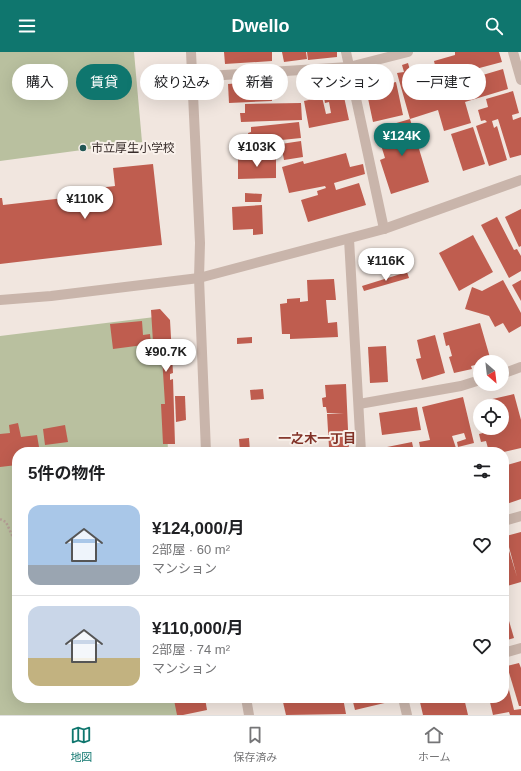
<!DOCTYPE html>
<html lang="ja">
<head>
<meta charset="utf-8">
<style>
	:root { --surface:#fff; --page:#f2f2f2; --text:#202124; --muted:#757577; --line:#e0e0e0; --accent:#0f766e }
	body { margin:0; font-family:Arial,"Noto Sans JP",sans-serif; background:var(--page); color:var(--text); height:100vh; display:flex; flex-direction:column; font-size:15px; white-space:nowrap }
	* { box-sizing:border-box; margin:0 }
	p { font-size:13px; color:var(--muted) }
	.icon { flex:none; width:22px; height:22px; fill:none; stroke:currentColor; stroke-width:2; stroke-linecap:round; stroke-linejoin:round }
	.map { position:relative; flex:1; overflow:hidden }
	.side { position:absolute; left:12px; top:395px; width:497px; height:256px; display:flex; flex-direction:column; background:var(--surface); border-radius:16px; box-shadow:0 4px 16px #0002 }
	.side>* { flex:none }
	.guide { position:absolute; left:12px; top:12px; width:497px; height:36px; display:flex; gap:8px }
	.needle { width:26px; rotate:152deg }
	.buttons { position:absolute; left:473px; top:303px; display:grid; gap:8px }
	.buttons a { display:grid; place-items:center; width:36px; height:36px; border-radius:50%; background:var(--surface); box-shadow:0 4px 16px #0002; font-size:20px }
	.price { position:absolute; translate:-50% -34px; padding:0 9px; border-radius:14px; background:#fff; color:#222; font-size:13px; line-height:26px; filter:drop-shadow(0 1px 2px #0008) }
	.price::after { content:''; position:absolute; left:50%; top:24px; width:12px; height:9px; margin-left:-6px; background:inherit; clip-path:polygon(0 0,100% 0,50% 100%) }
	.price.active { background:var(--accent); color:#fff }
	ul { padding:0; list-style:none }
	li { display:flex; align-items:center; gap:12px; height:100px; padding:0 16px }
	li+li { border-top:1px solid var(--line) }
	li span { display:grid; place-items:center; flex:none; width:112px; height:80px; border-radius:12px; color:#555 }
	li>.icon { margin-inline-start:auto }
	span .icon { width:48px; height:48px; fill:#fffc; stroke-width:1 }
	li b { font-size:17px }
	h2 { display:flex; justify-content:space-between; align-items:center; height:48px; padding:0 16px; font-size:17px }
	.pill { padding:0 14px; border-radius:18px; background:var(--surface); box-shadow:0 4px 16px #0002; font-size:14px; line-height:36px }
	.pill.active { background:var(--accent); color:#fff }
	header { display:flex; justify-content:space-between; align-items:center; height:52px; padding:0 16px; background:var(--accent); color:#fff; font-size:18px; font-weight:700 }
	.tab-bar { display:flex; justify-content:space-around; align-items:center; height:56px; border-top:1px solid var(--line); background:var(--surface); font-size:11px; color:var(--muted) }
	.tab-bar a { display:grid; justify-items:center; gap:2px }
	.tab-bar .active { color:var(--accent) }
	.map>svg:first-child { display:block }
	.green { fill:#b9c09f }
	.building { fill:#bf5d4f }
	.lines { fill:none; stroke-linecap:round; stroke-linejoin:round }
	.path { stroke:#b59f95; stroke-width:2.5; stroke-dasharray:2 2; stroke-linecap:butt }
	.minor { stroke:#c9b5ab; stroke-width:10 }
	.tertiary { stroke:#c9b5ab; stroke-width:10 }
	.poi-dot { fill:#215654; stroke:#f9f1eb; stroke-width:1.5 }
	.labels { text-anchor:middle; dominant-baseline:central; stroke-width:4; stroke-linejoin:round; paint-order:stroke }
	.poi-label { font-size:12px; fill:#372c2a; stroke:#f9f1eb; text-anchor:start }
	.neighbourhood-label { font-size:13px; font-weight:bold; fill:#823227; stroke:#f9f1eb }
</style>
</head>
<body>
<header><svg class="icon" aria-label="menu" viewBox="0 0 24 24"><path d="M4 6h16M4 12h16M4 18h16"/></svg>Dwello<svg class="icon" aria-label="search" viewBox="0 0 24 24"><circle cx="10" cy="10" r="6"/><path d="M15 15l6 6"/></svg></header>
<div class="map">
<svg width="521" height="663" viewBox="0 0 521 663">
	<rect width="100%" height="100%" fill="#f1e6df"/>
	<g class="green">
		<polygon points="0,0 134,0 142,90 0,109"/>
		<polygon points="163,264 168,400 17,400 17,646 177,646 178,663 0,663 0,284"/>
	</g>
	<g class="building">
		<polygon points="224,0 272,0 272,9 225,12"/>
		<polygon points="282,0 306,0 307,7 284,10"/>
		<polygon points="307,0 337,0 337,5 308,8"/>
		<polygon points="455,0 499,0 502,10 438,27 434,9 455,3"/>
		<polygon points="408,11 410,18 418,16 419,23 427,20 432,38 503,17 508,37 465,50 471,71 444,79 438,58 410,67 397,21 404,20 402,13"/>
		<polygon points="310,26 310,35 304,36 303,27"/>
		<polygon points="319,26 320,31 314,32 313,27"/>
		<polygon points="335,26 336,32 341,31 349,68 309,76 304,49 322,45 326,62 331,61 329,50 325,51 321,29"/>
		<polygon points="271,29 272,49 229,51 228,32"/>
		<polygon points="396,30 403,63 373,70 366,37"/>
		<polygon points="513,39 519,61 512,63 513,68 521,65 521,103 510,106 498,67 492,69 494,76 497,74 507,108 489,114 476,74 487,70 485,68 481,69 478,58 488,55 486,47"/>
		<polygon points="301,51 302,68 241,70 240,61 245,61 245,52"/>
		<polygon points="410,67 429,130 391,142 380,108 385,106 376,77"/>
		<polygon points="299,70 301,86 272,89 273,100 244,103 243,89 249,88 248,81 251,80 251,75"/>
		<polygon points="473,75 485,112 463,119 451,82"/>
		<polygon points="301,89 303,105 284,108 281,92"/>
		<polygon points="240,96 241,101 235,102 235,97"/>
		<polygon points="346,101 350,115 363,112 365,122 334,131 336,138 359,131 366,153 308,170 301,148 318,143 317,139 326,136 325,134 289,141 282,115 303,109 304,112"/>
		<polygon points="276,105 276,126 238,127 238,106"/>
		<polygon points="153,112 162,193 0,212 0,146 2,146 3,153 73,145 73,139 115,134 113,116"/>
		<polygon points="245,141 262,142 261,150 245,150"/>
		<polygon points="262,153 263,182 253,183 253,177 233,178 232,155"/>
		<polygon points="521,157 521,194 519,195 505,165"/>
		<polygon points="497,165 514,198 517,197 521,204 521,219 509,226 481,173"/>
		<polygon points="473,183 493,220 459,239 439,201"/>
		<polygon points="407,220 409,226 364,239 362,234"/>
		<polygon points="334,227 336,248 326,248 328,271 337,270 338,285 290,287 290,282 282,282 280,252 287,251 287,247 300,246 300,250 308,249 307,228"/>
		<polygon points="503,228 521,261 521,274 509,281 503,271 495,275 489,264 465,257 472,235 482,239"/>
		<polygon points="521,228 521,249 512,233"/>
		<polygon points="160,257 170,268 173,321 170,322 170,328 173,327 175,392 163,392 161,352 165,352 161,289 153,290 151,258"/>
		<polygon points="142,269 143,283 150,282 151,292 113,297 110,272"/>
		<polygon points="480,271 491,309 480,310 480,312 471,314 472,317 454,321 449,305 452,304 449,293 446,294 443,281"/>
		<polygon points="435,283 445,321 422,328 416,307 421,306 417,288"/>
		<polygon points="252,285 252,291 237,292 237,286"/>
		<polygon points="386,294 388,330 370,331 368,295"/>
		<polygon points="346,332 349,400 314,400 314,396 329,395 327,362 344,361 327,361 326,355 323,355 322,346 326,345 325,333"/>
		<polygon points="263,337 264,347 251,348 250,338"/>
		<polygon points="514,342 521,368 521,396 504,400 489,400 486,389 481,390 479,382 495,378 494,376 502,376 502,354 489,354 488,348"/>
		<polygon points="175,344 185,344 186,368 176,370"/>
		<polygon points="463,345 474,391 458,395 457,390 466,387 464,381 452,384 456,396 439,400 421,400 419,390 430,388 422,355"/>
		<polygon points="417,355 421,378 382,383 379,361"/>
		<polygon points="18,371 21,385 37,383 39,395 24,396 25,400 17,400 17,413 0,415 0,382 10,381 9,373"/>
		<polygon points="65,373 68,390 45,393 43,377"/>
		<polygon points="249,386 250,400 240,400 239,387"/>
		<polygon points="412,390 414,400 378,400 377,397"/>
		<polygon points="176,395 176,400 163,400 163,396"/>
		<polygon points="276,396 277,400 262,400 262,399"/>
		<polygon points="521,409 521,447 504,453 504,414"/>
		<polygon points="521,480 521,530 504,535 504,493 507,492 517,525 506,484"/>
		<polygon points="504,552 514,586 504,589"/>
		<polygon points="519,611 521,616 521,654 519,654 507,614"/>
		<polygon points="504,618 514,658 521,657 521,663 510,663 509,660 493,663 489,646 504,646"/>
		<polygon points="183,646 205,646 207,658 183,663 177,663 174,648"/>
		<polygon points="282,646 343,646 346,662 286,663"/>
		<polygon points="352,646 393,646 393,649 355,658"/>
		<polygon points="419,646 440,646 441,648 447,646 464,646 468,663 423,663"/>
	</g>
	<g class="lines">
		<polyline class="path" points="0,467 6,470 17,494"/>
		<g class="minor">
			<polyline points="346,0 384,177"/>
			<polyline points="513,0 521,28"/>
			<polyline points="192,25 349,15 408,0"/>
			<polyline points="349,187 361,400"/>
			<polyline points="502,322 521,315"/>
			<polyline points="359,352 461,334 480,328"/>
			<polyline points="504,469 521,464"/>
			<polyline points="504,601 521,596"/>
			<polyline points="403,646 407,663"/>
		</g>
		<g class="tertiary">
			<polyline points="191,0 200,191 199,226 206,400"/>
			<polyline points="0,248 51,244 199,226 384,177 521,128"/>
			<polyline points="246,646 249,663"/>
		</g>
	</g>
	<circle class="poi-dot" cx="83" cy="96" r="4"/>
	<g class="labels">
		<g class="poi-label">
			<text x="91" y="96">市立厚生小学校</text>
		</g>
		<g class="neighbourhood-label">
			<text x="317" y="386">一之木一丁目</text>
		</g>
	</g>
</svg>
<div class="buttons">
<a><svg class="needle" viewBox="-14 -14 28 28"><path d="M0-13l5 13h-10z" fill="#e53935"/><path d="M0 13l5-13h-10z" fill="#757577"/></svg></a>
<a><svg class="icon" aria-label="locate" viewBox="0 0 24 24"><circle cx="12" cy="12" r="6"/><path d="M12 2v4M12 18v4M2 12h4M18 12h4"/></svg></a>
</div>
<b class="price active" style="left:402px;top:105px">¥124K</b>
<b class="price" style="left:257px;top:116px">¥103K</b>
<b class="price" style="left:85px;top:168px">¥110K</b>
<b class="price" style="left:386px;top:230px">¥116K</b>
<b class="price" style="left:166px;top:321px">¥90.7K</b>
<div class="guide">
<a class="pill">購入</a>
<a class="pill active">賃貸</a>
<a class="pill">絞り込み</a>
<a class="pill">新着</a>
<a class="pill">マンション</a>
<a class="pill">一戸建て</a>
</div>
<section class="side">
<h2>5件の物件<svg class="icon" aria-label="filters" viewBox="0 0 24 24"><path d="M4 7h16M4 17h16"/><circle cx="9" cy="7" r="2"/><circle cx="15" cy="17" r="2"/></svg></h2>
<ul>
<li><span style="background:linear-gradient(#a9c7e8 75%,#9aa5b1 0)"><svg class="icon" aria-label="home" viewBox="0 0 24 24"><path d="M3 11l9-7 9 7M6 9v11h12V9"/></svg></span><div><b>¥124,000/月</b><p>2部屋 · 60 m²</p><p>マンション</p></div><svg class="icon" aria-label="heart" viewBox="0 0 24 24"><path d="M12 20l-8-8c-3-5 5-10 8-4 3-6 11-1 8 4z"/></svg></li>
<li><span style="background:linear-gradient(#c9d6e8 65%,#c2b280 0)"><svg class="icon" aria-label="home" viewBox="0 0 24 24"><path d="M3 11l9-7 9 7M6 9v11h12V9"/></svg></span><div><b>¥110,000/月</b><p>2部屋 · 74 m²</p><p>マンション</p></div><svg class="icon" aria-label="heart" viewBox="0 0 24 24"><path d="M12 20l-8-8c-3-5 5-10 8-4 3-6 11-1 8 4z"/></svg></li>
</ul>
</section>
</div>
<nav class="tab-bar">
<a class="active"><svg class="icon" aria-label="map" viewBox="0 0 24 24"><path d="M3 6l6-2 6 2 6-2v14l-6 2-6-2-6 2zM9 4v14M15 6v14"/></svg>地図</a>
<a><svg class="icon" aria-label="saved" viewBox="0 0 24 24"><path d="M7 4h10v16l-5-4-5 4z"/></svg>保存済み</a>
<a><svg class="icon" aria-label="home" viewBox="0 0 24 24"><path d="M3 11l9-7 9 7M6 9v11h12V9"/></svg>ホーム</a>
</nav>
</body>
</html>
